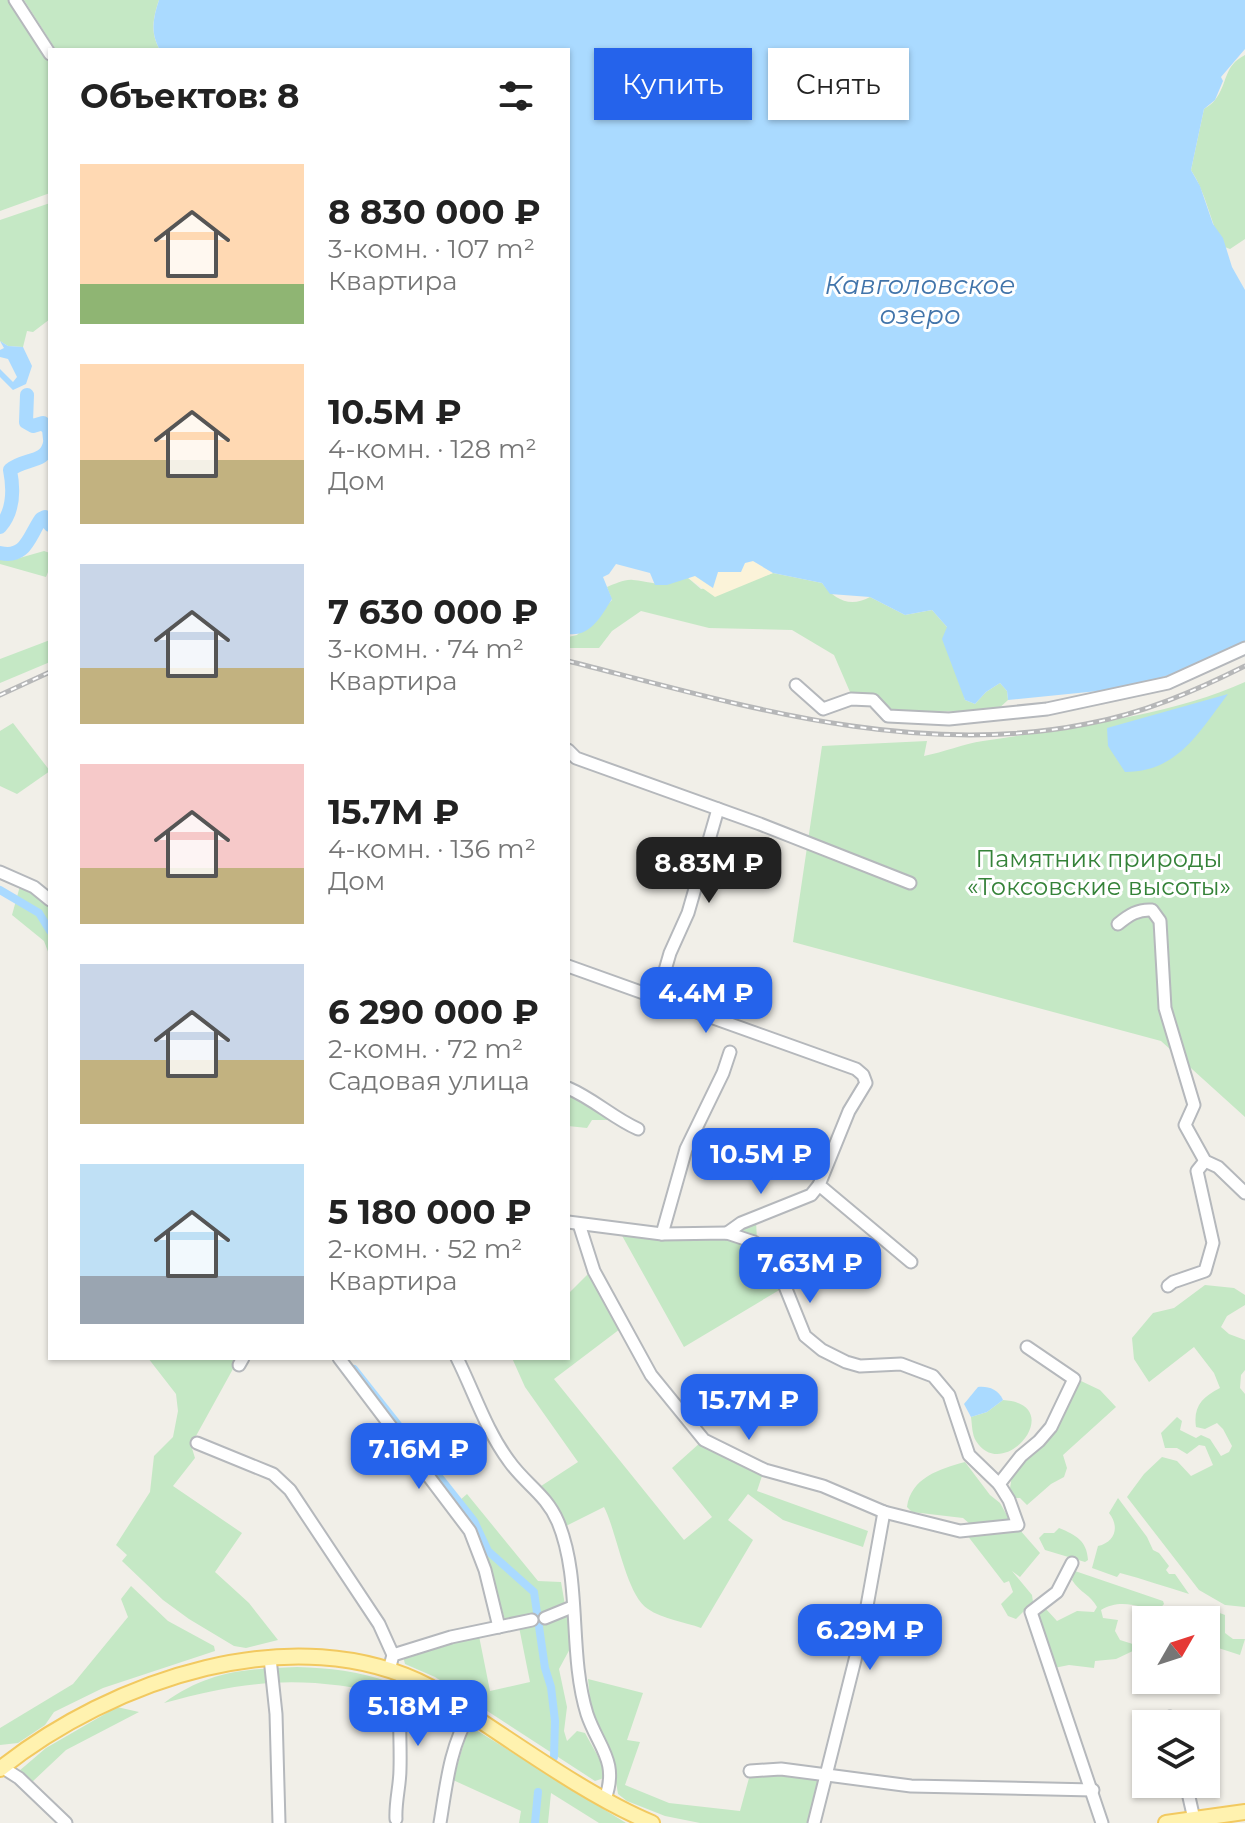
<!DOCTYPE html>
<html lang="ru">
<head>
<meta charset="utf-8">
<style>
	:root { --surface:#fff; --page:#f6f6f6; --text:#222; --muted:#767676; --accent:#2563eb }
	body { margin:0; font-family:Montserrat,sans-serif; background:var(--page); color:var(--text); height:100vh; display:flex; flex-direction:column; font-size:30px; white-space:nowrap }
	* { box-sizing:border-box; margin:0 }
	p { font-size:26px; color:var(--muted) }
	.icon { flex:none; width:44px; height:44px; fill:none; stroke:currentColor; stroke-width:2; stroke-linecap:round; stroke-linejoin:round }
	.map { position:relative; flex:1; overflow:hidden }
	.drawer { position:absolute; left:48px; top:48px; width:522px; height:1312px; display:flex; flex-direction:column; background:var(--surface); border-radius:0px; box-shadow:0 2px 6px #0004 }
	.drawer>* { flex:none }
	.banner { position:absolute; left:594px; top:48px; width:530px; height:72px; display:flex; gap:16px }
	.needle { width:52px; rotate:51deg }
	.tools { position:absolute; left:1132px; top:1606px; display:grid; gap:16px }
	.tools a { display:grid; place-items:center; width:88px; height:88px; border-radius:0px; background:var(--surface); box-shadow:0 2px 6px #0004; font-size:40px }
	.price { position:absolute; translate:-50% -68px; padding:0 18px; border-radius:16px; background:var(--accent); color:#fff; font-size:26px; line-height:52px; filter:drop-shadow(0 2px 4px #0008) }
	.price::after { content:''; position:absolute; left:50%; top:48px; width:24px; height:18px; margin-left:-12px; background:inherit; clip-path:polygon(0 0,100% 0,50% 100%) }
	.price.on { background:#222; color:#fff }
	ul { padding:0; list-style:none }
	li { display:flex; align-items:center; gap:24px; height:200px; padding:0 32px }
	li span { display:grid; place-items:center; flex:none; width:224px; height:160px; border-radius:0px; color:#555 }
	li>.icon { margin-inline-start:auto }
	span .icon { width:96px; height:96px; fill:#fffc; stroke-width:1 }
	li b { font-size:34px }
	h2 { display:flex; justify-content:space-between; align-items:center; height:96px; padding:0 32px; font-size:34px }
	.chip { padding:0 28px; border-radius:0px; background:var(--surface); box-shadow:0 2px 6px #0004; font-size:28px; line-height:72px }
	.chip.on { background:var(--accent); color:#fff }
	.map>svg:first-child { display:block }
	.green { fill:#c5e8c5 }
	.sand { fill:#fbf3d9 }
	.water { fill:#aadaff }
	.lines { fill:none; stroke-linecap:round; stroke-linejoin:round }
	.canal { stroke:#aadaff; stroke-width:8 }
	.river { stroke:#aadaff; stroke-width:14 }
	.minor-casing { stroke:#b5b8bc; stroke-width:15 }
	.major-casing { stroke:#f2c960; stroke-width:18 }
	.minor { stroke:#fff; stroke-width:11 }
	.major { stroke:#fff2af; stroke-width:14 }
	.rail-casing { stroke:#b6b7b8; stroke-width:5 }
	.rail { stroke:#fff; stroke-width:2; stroke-dasharray:6; stroke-linecap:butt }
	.labels { text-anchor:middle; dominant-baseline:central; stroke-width:6; stroke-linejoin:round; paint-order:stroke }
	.park-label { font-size:24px; fill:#348238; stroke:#fff }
	.water-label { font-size:26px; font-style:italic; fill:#4174aa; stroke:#fff }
</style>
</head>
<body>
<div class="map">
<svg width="1245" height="1823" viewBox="0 0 1245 1823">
	<rect width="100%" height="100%" fill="#f1efe8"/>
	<g class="green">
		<polygon points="0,0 12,0 50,58 50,193 0,211"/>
		<path d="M24,0H159C153,18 150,33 160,50H56Z"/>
		<path d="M1245,55V239L1230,249L1222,246C1210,220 1206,193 1191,170L1204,109C1208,106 1212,104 1215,100C1228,84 1223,66 1245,55Z"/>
		<polygon points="50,203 50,319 33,332 27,331 23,347 8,346 0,341 0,220"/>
		<polygon points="44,551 50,553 50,567 46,577 0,564 0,555 16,559"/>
		<path d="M773,573L822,583C835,600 850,608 870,597L905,615L932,610L947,627L965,700L975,704L986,692L1000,683L1007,691L1008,700L996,711L893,712L874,695L850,692L834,655L792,630L709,628L641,611L612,631L599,648H568V637L577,635L612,600L607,587C615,584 625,579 633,580C660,583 659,588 687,577L701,589L751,581Z"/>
		<polygon points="50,640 50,662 0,683 0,659"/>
		<path d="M1245,682V1117L1161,1041L793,942L822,746L927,741L924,756C944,752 963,744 983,741C1065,728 1171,716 1245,682Z"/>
		<polygon points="13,723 50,771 17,794 0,786 0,731"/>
		<polygon points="20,886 43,897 50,909 50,957 44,941 12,915"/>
		<polygon points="568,1091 612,1120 592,1120 587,1128 568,1126"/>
		<polygon points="756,1220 757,1241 774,1265 781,1289 684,1347 620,1232 689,1238"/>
		<path d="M588,1274L620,1329L554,1379L684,1540L712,1517L672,1468L701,1442L763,1473L757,1491L868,1531L863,1547L783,1520L748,1494L728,1520L753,1540L701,1628C685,1622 662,1619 648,1609C626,1595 617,1532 604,1507L562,1528L538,1488L578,1462L525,1387L512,1358H568V1294Z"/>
		<path d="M1205,1285L1234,1288L1245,1295V1305L1227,1316L1221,1327L1229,1334L1245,1340V1370L1241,1375L1240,1388L1245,1394V1607L1225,1605L1199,1590L1127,1497L1144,1474L1162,1457L1177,1461L1191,1476L1213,1465L1205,1446L1199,1445L1187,1454L1177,1448H1165L1161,1433L1177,1417L1182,1421L1180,1430L1196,1438L1201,1435L1210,1439L1221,1456L1229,1452L1232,1446L1223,1429L1217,1423L1205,1429L1196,1427C1193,1407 1202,1397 1220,1388L1214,1373L1194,1347L1149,1382L1134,1359L1132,1338L1153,1313L1174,1308Z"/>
		<polygon points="148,1358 239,1358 191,1445 195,1458 173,1486 242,1533 215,1572 249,1603 278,1640 246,1648 234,1646 189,1619 163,1600 122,1561 127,1555 116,1545 150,1492 154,1456 173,1437 178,1411 176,1394"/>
		<polygon points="1081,1381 1100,1390 1116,1407 1063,1455 1067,1468 1064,1477 1051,1484 1027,1505 1020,1498 1014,1498 1010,1488 1012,1476"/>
		<path d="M1003,1400C1069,1404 1004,1485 976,1441C972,1435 972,1424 971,1417L987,1412Z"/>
		<path d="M965,1462L990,1495L1000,1503L1009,1519L989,1525L970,1524L963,1518L912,1512L907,1507C911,1478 939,1469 965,1462Z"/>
		<polygon points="467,1494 538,1581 561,1582 572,1645 559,1669 567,1707 564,1731 567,1741 577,1731 585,1733 605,1769 604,1778 595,1781 435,1677 405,1664 403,1656 479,1636 490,1691 530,1682 519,1627 505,1620 476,1521 459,1501"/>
		<path d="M1118,1498L1147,1537L1153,1550L1159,1553L1169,1566L1166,1570L1169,1574H1175L1189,1594C1166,1587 1143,1579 1120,1573L1117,1577L1092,1568L1098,1546C1115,1542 1120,1527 1109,1513Z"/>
		<path d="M1059,1528C1076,1535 1087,1541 1088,1560L1085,1562L1045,1550L1039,1538L1044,1533H1054Z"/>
		<polygon points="1019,1529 1040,1553 1020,1577 1012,1571 1032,1595 1033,1602 1016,1619 1008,1616 1001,1604 1013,1592 1009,1581 1004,1583 967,1535"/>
		<path d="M1075,1571L1163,1601L1164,1604L1157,1612C1139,1605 1118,1599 1101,1610L1103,1618L1118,1620L1115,1631L1120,1640L1139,1646L1146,1639V1648L1137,1649L1116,1659L1095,1661L1094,1668L1069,1665L1054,1668L1038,1614L1046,1609L1057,1621L1077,1611L1094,1612L1097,1607C1091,1595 1079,1592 1072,1580Z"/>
		<polygon points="131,1586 168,1621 214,1646 215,1651 103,1688 54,1712 45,1725 18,1743 0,1745 0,1728 73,1684 128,1617 121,1599"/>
		<polygon points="1209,1609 1225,1615 1225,1633 1233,1639 1245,1639 1240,1655 1206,1644 1206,1620 1204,1620"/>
		<path d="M297,1667C329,1668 359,1671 389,1682L394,1696C306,1675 250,1679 164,1703C208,1671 245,1669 297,1667Z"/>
		<polygon points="588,1679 643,1693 627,1740 640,1742 625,1785 669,1803 740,1811 752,1767 824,1771 808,1823 700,1823 665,1816 627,1801 618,1794 611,1751 591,1710"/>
		<path d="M411,1694C429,1697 455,1710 456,1730L404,1701Z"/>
		<polygon points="117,1707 139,1712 66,1750 31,1783 19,1771 46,1748"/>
		<polygon points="476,1730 626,1823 599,1823 551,1793 548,1823 519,1823 521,1811 453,1780 466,1736 470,1731"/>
	</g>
	<polygon class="sand" points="753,561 773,573 715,597 687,577 718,572 740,572 745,563"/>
	<g class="water">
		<path d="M159,0H1245V49L1221,77L1223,81L1215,100L1204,109L1191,170L1200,186L1213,224L1223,238L1232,267L1245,290V642L1169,675L1128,688L1008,700L1007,691L1000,683L986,692L975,704L965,700L942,639L947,627L932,610L905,615L870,597L830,594L822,583L773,573L753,561L745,563L741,572H718L713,588L695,576L667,585H655L650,573L616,564L609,574L603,577L612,599C601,616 591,637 568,634V50H160C150,33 153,18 159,0Z"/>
		<polygon points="0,341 8,346 23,347 32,366 26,384 13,390 0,377 0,369 13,382 17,377 8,359 0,357 0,350 4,348"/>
		<path d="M1228,694C1199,732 1178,772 1125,772L1108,746L1107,728Z"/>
		<path d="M978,1387C988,1386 998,1389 1003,1400L987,1412L971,1417L964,1404Z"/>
	</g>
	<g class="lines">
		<g class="canal">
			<polyline points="0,890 39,913 50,931"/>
			<polyline points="354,1369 474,1521 488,1551 534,1592 545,1668 551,1687 555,1721 554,1757"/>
			<polyline points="535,1823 538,1792"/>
		</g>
		<g class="river">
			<polyline points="27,395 26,422 33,426 43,423 49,429 50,439"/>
			<path d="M0,527C14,511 14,490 10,470C23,458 46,464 50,443"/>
			<path d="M0,553C26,559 29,536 41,519L45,517L50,525"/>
		</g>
		<g class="minor-casing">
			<g id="minor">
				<polyline points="15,0 50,54"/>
				<polyline points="796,685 823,709 851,699 873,700 888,716 949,719 1047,709 1168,683 1245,648"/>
				<polyline points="568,750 576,758 760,824 910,883"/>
				<polyline points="0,872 34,887 50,900"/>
				<path d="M1118,924C1129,915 1138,909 1152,910L1160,921L1165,1008L1194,1105L1185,1125L1205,1161L1218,1167L1245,1193"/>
				<polyline points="568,966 856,1069 863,1075 866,1083 849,1111 819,1185 911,1262"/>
				<polyline points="670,1002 661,984 670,953 688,913 718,809"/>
				<path d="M568,1088C594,1099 613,1118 638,1129"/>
				<polyline points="568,1222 662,1234 727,1233 754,1242 776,1264 805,1336 822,1350 846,1362 860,1366 901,1364 933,1376 949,1395 969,1455 999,1484"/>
				<polyline points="579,1224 594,1271 651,1375 704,1440 765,1470 823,1486 884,1512 960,1531 1018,1525 1009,1500 999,1484 1021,1456 1039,1441 1051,1427 1074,1379 1027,1347"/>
				<polyline points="727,1233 741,1223 811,1195 819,1185"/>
				<polyline points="662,1234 686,1149 723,1073 730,1052"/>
				<polyline points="1168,1286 1173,1282 1205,1271 1213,1243 1197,1171 1205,1161"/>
				<polyline points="339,1358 470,1531 485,1570 499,1627"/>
				<path d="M457,1358C474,1392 486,1430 509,1461C525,1484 546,1494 558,1522C582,1580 568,1653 587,1714C598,1747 619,1761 605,1799"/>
				<polyline points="239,1365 243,1358"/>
				<polyline points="197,1443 273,1474 290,1490 379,1624 393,1655"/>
				<polyline points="1072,1563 1057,1592 1031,1612 1102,1823"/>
				<polyline points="545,1618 572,1607"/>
				<polyline points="270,1658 276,1714 279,1823"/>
				<polyline points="389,1670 393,1655 451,1637 532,1620"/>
				<polyline points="1170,1717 1172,1724"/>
				<polyline points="0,1766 19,1778 66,1823"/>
				<polyline points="750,1771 781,1769 911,1786 1093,1790"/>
				<polyline points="1186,1784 1194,1819"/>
				<path d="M396,1819C395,1802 400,1786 400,1769C401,1738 397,1706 403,1675"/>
				<path d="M440,1823C446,1787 450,1745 470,1714"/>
				<polyline points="814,1823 863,1628 884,1512"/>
			</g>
		</g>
		<g class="major-casing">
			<g id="major">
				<path d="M0,1769C111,1680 295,1616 430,1687C444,1695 457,1705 470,1714C525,1750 592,1798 652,1823"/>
				<polyline points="1166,1823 1245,1812"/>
			</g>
		</g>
		<use href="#minor" class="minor"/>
		<use href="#major" class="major"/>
		<g class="rail-casing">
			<g id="rail">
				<path d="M568,661C737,704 911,759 1086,724C1142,714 1195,691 1245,666"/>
				<polyline points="0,695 50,672"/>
			</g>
		</g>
		<use href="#rail" class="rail"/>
	</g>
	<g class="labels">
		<g class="park-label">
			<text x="1099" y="858">Памятник природы<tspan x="1099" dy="28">«Токсовские высоты»</tspan></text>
		</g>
		<g class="water-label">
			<text x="920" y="285">Кавголовское<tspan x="920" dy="30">озеро</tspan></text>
		</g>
	</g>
</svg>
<div class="tools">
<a><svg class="needle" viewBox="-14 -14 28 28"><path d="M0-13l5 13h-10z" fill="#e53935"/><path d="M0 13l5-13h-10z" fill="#767676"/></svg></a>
<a><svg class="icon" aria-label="layers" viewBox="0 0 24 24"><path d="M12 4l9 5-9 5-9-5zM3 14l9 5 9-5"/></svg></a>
</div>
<b class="price on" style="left:709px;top:905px">8.83M ₽</b>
<b class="price" style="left:706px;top:1035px">4.4M ₽</b>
<b class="price" style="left:761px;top:1196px">10.5M ₽</b>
<b class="price" style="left:810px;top:1305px">7.63M ₽</b>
<b class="price" style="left:749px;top:1442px">15.7M ₽</b>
<b class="price" style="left:419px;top:1491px">7.16M ₽</b>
<b class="price" style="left:870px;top:1672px">6.29M ₽</b>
<b class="price" style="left:418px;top:1748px">5.18M ₽</b>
<div class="banner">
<a class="chip on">Купить</a>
<a class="chip">Снять</a>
</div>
<section class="drawer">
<h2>Объектов: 8<svg class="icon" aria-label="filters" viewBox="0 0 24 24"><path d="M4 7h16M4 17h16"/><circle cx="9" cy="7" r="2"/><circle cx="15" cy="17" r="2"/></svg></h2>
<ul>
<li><span style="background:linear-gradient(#ffd9b3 75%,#8fb573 0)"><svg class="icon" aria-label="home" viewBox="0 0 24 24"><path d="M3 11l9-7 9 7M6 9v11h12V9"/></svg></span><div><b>8 830 000 ₽</b><p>3-комн. · 107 m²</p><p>Квартира</p></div></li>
<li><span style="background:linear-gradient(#ffd9b3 60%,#c2b280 0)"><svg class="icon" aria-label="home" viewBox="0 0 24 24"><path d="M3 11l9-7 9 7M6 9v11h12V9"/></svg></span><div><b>10.5M ₽</b><p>4-комн. · 128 m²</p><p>Дом</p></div></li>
<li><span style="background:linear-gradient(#c9d6e8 65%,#c2b280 0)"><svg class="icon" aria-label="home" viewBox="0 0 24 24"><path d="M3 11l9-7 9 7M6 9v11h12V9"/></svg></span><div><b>7 630 000 ₽</b><p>3-комн. · 74 m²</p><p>Квартира</p></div></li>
<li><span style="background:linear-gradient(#f6c9c9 65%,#c2b280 0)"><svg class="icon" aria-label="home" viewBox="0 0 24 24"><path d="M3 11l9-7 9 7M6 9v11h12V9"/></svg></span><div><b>15.7M ₽</b><p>4-комн. · 136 m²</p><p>Дом</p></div></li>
<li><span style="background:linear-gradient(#c9d6e8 60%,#c2b280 0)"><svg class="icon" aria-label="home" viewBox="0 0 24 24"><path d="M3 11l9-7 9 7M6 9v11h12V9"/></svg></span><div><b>6 290 000 ₽</b><p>2-комн. · 72 m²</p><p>Садовая улица</p></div></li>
<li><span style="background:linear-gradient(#bfe0f5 70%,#9aa5b1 0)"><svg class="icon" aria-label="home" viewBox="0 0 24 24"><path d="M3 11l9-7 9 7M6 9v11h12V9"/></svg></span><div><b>5 180 000 ₽</b><p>2-комн. · 52 m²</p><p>Квартира</p></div></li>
</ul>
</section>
</div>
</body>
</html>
